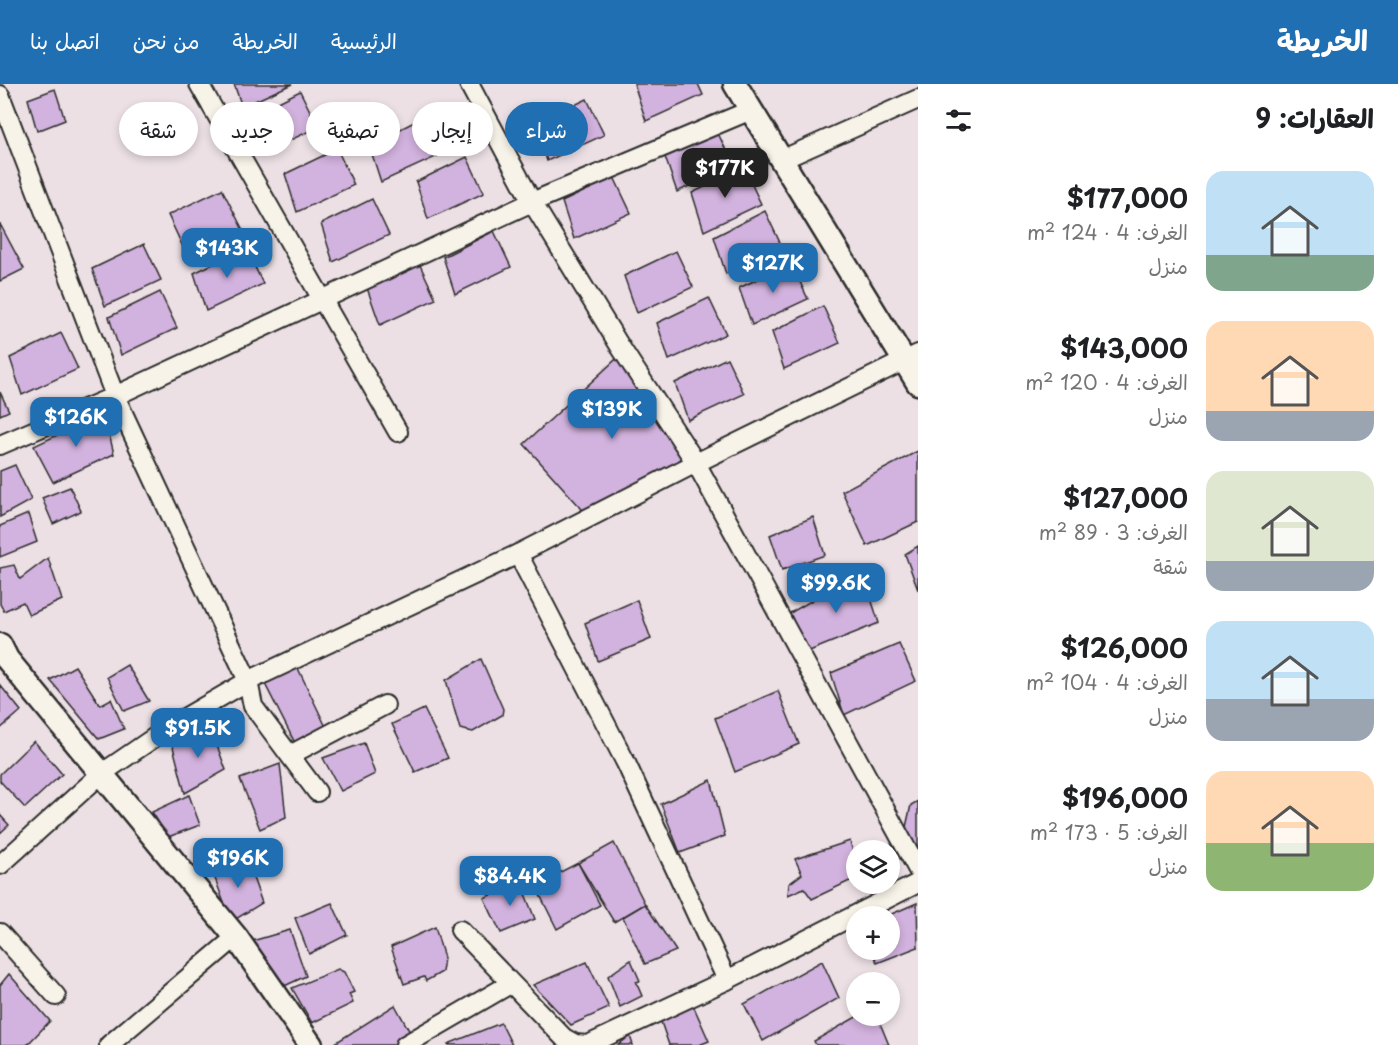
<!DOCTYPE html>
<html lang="ar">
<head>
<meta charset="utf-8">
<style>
	:root { --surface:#fff; --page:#f2f2f2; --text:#202124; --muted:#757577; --accent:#1f6fb2 }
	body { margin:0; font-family:"Playpen Sans","Playpen Sans Arabic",sans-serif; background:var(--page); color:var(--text); direction:rtl; height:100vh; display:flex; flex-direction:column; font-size:22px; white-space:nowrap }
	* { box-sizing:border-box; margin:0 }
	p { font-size:20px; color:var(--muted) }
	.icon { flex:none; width:33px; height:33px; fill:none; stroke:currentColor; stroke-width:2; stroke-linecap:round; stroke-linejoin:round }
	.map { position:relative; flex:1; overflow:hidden; direction:ltr }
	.sheet { display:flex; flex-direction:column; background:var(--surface); width:480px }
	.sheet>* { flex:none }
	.banner { position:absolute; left:18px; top:18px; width:570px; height:54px; direction:rtl; display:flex; gap:12px }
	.controls { position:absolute; left:846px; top:756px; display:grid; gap:12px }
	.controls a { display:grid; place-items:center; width:54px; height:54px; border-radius:50%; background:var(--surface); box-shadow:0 3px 9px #0003; font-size:30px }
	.price { position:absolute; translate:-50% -51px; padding:0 14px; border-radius:12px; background:var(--accent); color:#fff; font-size:20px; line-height:39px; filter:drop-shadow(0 2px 3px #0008) }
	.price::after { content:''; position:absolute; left:50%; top:36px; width:18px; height:14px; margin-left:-9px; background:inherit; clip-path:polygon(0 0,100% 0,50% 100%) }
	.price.on { background:#222; color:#fff }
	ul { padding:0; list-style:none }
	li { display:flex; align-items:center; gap:18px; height:150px; padding:0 24px }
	li span { display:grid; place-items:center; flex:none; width:168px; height:120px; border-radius:18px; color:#555 }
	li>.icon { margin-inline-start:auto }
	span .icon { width:72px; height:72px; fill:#fffc; stroke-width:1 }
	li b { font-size:26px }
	h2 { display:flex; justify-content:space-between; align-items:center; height:72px; padding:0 24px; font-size:26px }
	.chip { padding:0 21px; border-radius:27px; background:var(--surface); box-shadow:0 3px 9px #0003; font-size:21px; line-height:54px }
	.chip.on { background:var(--accent); color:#fff }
	header { display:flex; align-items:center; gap:36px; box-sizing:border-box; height:84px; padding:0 30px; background:var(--accent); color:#fff }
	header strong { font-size:28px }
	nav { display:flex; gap:33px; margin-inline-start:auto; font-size:21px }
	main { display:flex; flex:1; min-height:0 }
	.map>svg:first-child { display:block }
	.building { fill:#d2b2de; stroke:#2b2b2b; stroke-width:1.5 }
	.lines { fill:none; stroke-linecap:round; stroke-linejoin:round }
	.minor-casing { stroke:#2b2b2b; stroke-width:22 }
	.tertiary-casing { stroke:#2b2b2b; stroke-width:27 }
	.minor { stroke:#f7f3e8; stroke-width:18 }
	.tertiary { stroke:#f7f3e8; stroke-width:22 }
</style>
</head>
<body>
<header>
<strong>الخريطة</strong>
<nav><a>الرئيسية</a><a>الخريطة</a><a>من نحن</a><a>اتصل بنا</a></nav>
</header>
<main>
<section class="sheet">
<h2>العقارات: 9<svg class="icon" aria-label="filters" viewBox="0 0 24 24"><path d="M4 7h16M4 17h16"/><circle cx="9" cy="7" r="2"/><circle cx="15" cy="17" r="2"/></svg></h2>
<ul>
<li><span style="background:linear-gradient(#bfe0f5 70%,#7fa58c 0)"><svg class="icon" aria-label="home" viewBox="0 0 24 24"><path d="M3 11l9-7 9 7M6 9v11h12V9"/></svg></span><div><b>$177,000</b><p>الغرف: 4 · 124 m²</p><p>منزل</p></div></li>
<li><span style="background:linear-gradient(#ffd9b3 75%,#9aa5b1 0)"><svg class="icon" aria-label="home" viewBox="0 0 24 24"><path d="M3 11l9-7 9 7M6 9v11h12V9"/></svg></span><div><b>$143,000</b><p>الغرف: 4 · 120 m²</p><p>منزل</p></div></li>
<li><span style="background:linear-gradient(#dfe7d0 75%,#9aa5b1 0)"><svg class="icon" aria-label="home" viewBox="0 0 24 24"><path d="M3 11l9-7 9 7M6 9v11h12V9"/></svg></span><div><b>$127,000</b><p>الغرف: 3 · 89 m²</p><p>شقة</p></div></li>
<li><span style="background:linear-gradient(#bfe0f5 65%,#9aa5b1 0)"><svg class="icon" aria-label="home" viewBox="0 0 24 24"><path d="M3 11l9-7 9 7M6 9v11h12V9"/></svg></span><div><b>$126,000</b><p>الغرف: 4 · 104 m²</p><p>منزل</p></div></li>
<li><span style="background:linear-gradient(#ffd9b3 60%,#8fb573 0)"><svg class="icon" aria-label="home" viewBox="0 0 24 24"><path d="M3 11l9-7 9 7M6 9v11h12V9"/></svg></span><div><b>$196,000</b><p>الغرف: 5 · 173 m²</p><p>منزل</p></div></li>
</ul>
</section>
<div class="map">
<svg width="918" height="961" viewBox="0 0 918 961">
	<rect width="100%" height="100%" fill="#ece0e5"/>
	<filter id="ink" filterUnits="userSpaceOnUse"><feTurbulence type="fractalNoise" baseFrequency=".0167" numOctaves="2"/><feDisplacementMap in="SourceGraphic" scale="12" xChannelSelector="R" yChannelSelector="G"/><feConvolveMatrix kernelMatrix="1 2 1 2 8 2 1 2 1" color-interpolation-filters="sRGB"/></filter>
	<g filter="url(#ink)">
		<g class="building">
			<polygon points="234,0 292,0 242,23"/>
			<polygon points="634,0 698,0 703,11 646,37"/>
			<polygon points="55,5 65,36 37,47 28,15"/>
			<polygon points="300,7 318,43 261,70 249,33"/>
			<polygon points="587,15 604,51 547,77 535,40"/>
			<polygon points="420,35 438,72 381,98 369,61"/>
			<polygon points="716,45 733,81 677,108 664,70"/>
			<polygon points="337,65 354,101 297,128 285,90"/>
			<polygon points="467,73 484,109 428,135 416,98"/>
			<polygon points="744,84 761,120 704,147 692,109"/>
			<polygon points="614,93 631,129 574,155 562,118"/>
			<polygon points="222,105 246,152 190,178 168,131"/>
			<polygon points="372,115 389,151 333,178 321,140"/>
			<polygon points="765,127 782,163 726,190 714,153"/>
			<polygon points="0,140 24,185 0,197"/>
			<polygon points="494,147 511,183 455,210 443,173"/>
			<polygon points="144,160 161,196 105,222 92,185"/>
			<polygon points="246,164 263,200 206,227 194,189"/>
			<polygon points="676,167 693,203 637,229 624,192"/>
			<polygon points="419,179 436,215 380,241 367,204"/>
			<polygon points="791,179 808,215 752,241 739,204"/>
			<polygon points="160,208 177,244 121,271 109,233"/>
			<polygon points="709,214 726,250 669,276 657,239"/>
			<polygon points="823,222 840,259 784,285 772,248"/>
			<polygon points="61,249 78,285 22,311 10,274"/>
			<polygon points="626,266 702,375 589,433 524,360"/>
			<polygon points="727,274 744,310 688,336 675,299"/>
			<polygon points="0,308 9,327 0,331"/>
			<polygon points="104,329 114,370 53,398 34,362"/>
			<polygon points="918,367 918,438 867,462 842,407"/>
			<polygon points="15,381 31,416 0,433 0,387"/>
			<polygon points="70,403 81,427 53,440 42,414"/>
			<polygon points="28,430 37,458 0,473 0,442"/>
			<polygon points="813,433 825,471 782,486 770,451"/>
			<polygon points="918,462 918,506 905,470"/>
			<polygon points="48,474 62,516 29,531 23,518 4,527 0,520 0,484 14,481 20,495"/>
			<polygon points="862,487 879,539 807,568 790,529"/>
			<polygon points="637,516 651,555 598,577 585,539"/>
			<polygon points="899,560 916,597 844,631 831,589"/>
			<polygon points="481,575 503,625 502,631 473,648 460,645 446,596"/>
			<polygon points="295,578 327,645 295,659 263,596"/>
			<polygon points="127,581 149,617 124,627 107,593"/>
			<polygon points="75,582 100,621 111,615 124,645 99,655 50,596"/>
			<polygon points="0,601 21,627 0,645"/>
			<polygon points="778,607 799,660 735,688 715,634"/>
			<polygon points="424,625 448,674 415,688 392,640"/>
			<polygon points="211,645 226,686 185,709 172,659"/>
			<polygon points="34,657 62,690 25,724 0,697 0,690"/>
			<polygon points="364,659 375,690 341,707 323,674"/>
			<polygon points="280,680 286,733 260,745 240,695"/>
			<polygon points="711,696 725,752 680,769 661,720"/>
			<polygon points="189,711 200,741 168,753 152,728"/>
			<polygon points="918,717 918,767 906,743 911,721"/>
			<polygon points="0,731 9,741 0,749"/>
			<polygon points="850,757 856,779 856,794 812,815 804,804 788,811 789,800 802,790 795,775"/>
			<polygon points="614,759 645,820 614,838 578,779"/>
			<polygon points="246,774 262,819 231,838 213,789"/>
			<polygon points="578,779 600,821 557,845 535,801"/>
			<polygon points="520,797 535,835 501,849 484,814"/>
			<polygon points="332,819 347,851 309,870 295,834"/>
			<polygon points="917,819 918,863 877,879 873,866 890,866 890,832 887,832"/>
			<polygon points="645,820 676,867 645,880 623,833"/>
			<polygon points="435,843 444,874 442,888 426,897 424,893 404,900 391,863"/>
			<polygon points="290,846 306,892 278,905 249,858"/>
			<polygon points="631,876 640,897 636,898 642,912 620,923 608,892"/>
			<polygon points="822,877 839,914 763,957 744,920"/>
			<polygon points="587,878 609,924 571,941 533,901"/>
			<polygon points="338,885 344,888 354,908 349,910 353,919 312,939 292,904"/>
			<polygon points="9,890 50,937 27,961 0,961 0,901"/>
			<polygon points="395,921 412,952 404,961 332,961"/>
			<polygon points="693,921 709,957 699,961 669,961 661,938"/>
			<polygon points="858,932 877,932 889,961 816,961 814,957"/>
			<polygon points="501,939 512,961 449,961 448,960"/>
			<polygon points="630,952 633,961 618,961"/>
		</g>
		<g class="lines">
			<g class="minor-casing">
				<g id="minor">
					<polyline points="199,0 398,348"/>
					<polyline points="469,0 532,118 621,264 696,379 918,786"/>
					<polyline points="0,11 115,312 248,597 518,470 696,379 918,270"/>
					<polyline points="781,76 918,15"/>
					<polyline points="0,361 115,312 532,118 751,26"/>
					<polyline points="518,470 626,679 727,896"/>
					<polyline points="290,671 385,621"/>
					<polyline points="0,781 101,690 174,640 248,597 253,622 317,708"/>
					<polyline points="460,846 564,954 575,960 588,961 727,896 918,799"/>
					<polyline points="0,849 56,912"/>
					<polyline points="109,961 236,853"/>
					<polyline points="405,961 510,900"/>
				</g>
			</g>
			<g class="tertiary-casing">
				<g id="tertiary">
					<polyline points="735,0 918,299"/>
					<polyline points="0,561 7,575 236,853 311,961"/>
				</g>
			</g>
			<use href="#minor" class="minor"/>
			<use href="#tertiary" class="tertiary"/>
		</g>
	</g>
</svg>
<div class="controls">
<a><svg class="icon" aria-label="layers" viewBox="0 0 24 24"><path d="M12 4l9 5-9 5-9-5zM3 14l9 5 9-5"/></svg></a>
<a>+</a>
<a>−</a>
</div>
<b class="price on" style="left:725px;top:115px">$177K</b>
<b class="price" style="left:227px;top:195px">$143K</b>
<b class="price" style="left:773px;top:210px">$127K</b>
<b class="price" style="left:612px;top:356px">$139K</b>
<b class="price" style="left:76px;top:364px">$126K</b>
<b class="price" style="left:836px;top:530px">$99.6K</b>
<b class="price" style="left:198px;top:675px">$91.5K</b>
<b class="price" style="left:238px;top:805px">$196K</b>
<b class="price" style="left:510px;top:823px">$84.4K</b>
<div class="banner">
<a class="chip on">شراء</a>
<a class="chip">إيجار</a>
<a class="chip">تصفية</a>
<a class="chip">جديد</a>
<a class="chip">شقة</a>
</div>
</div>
</main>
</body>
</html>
